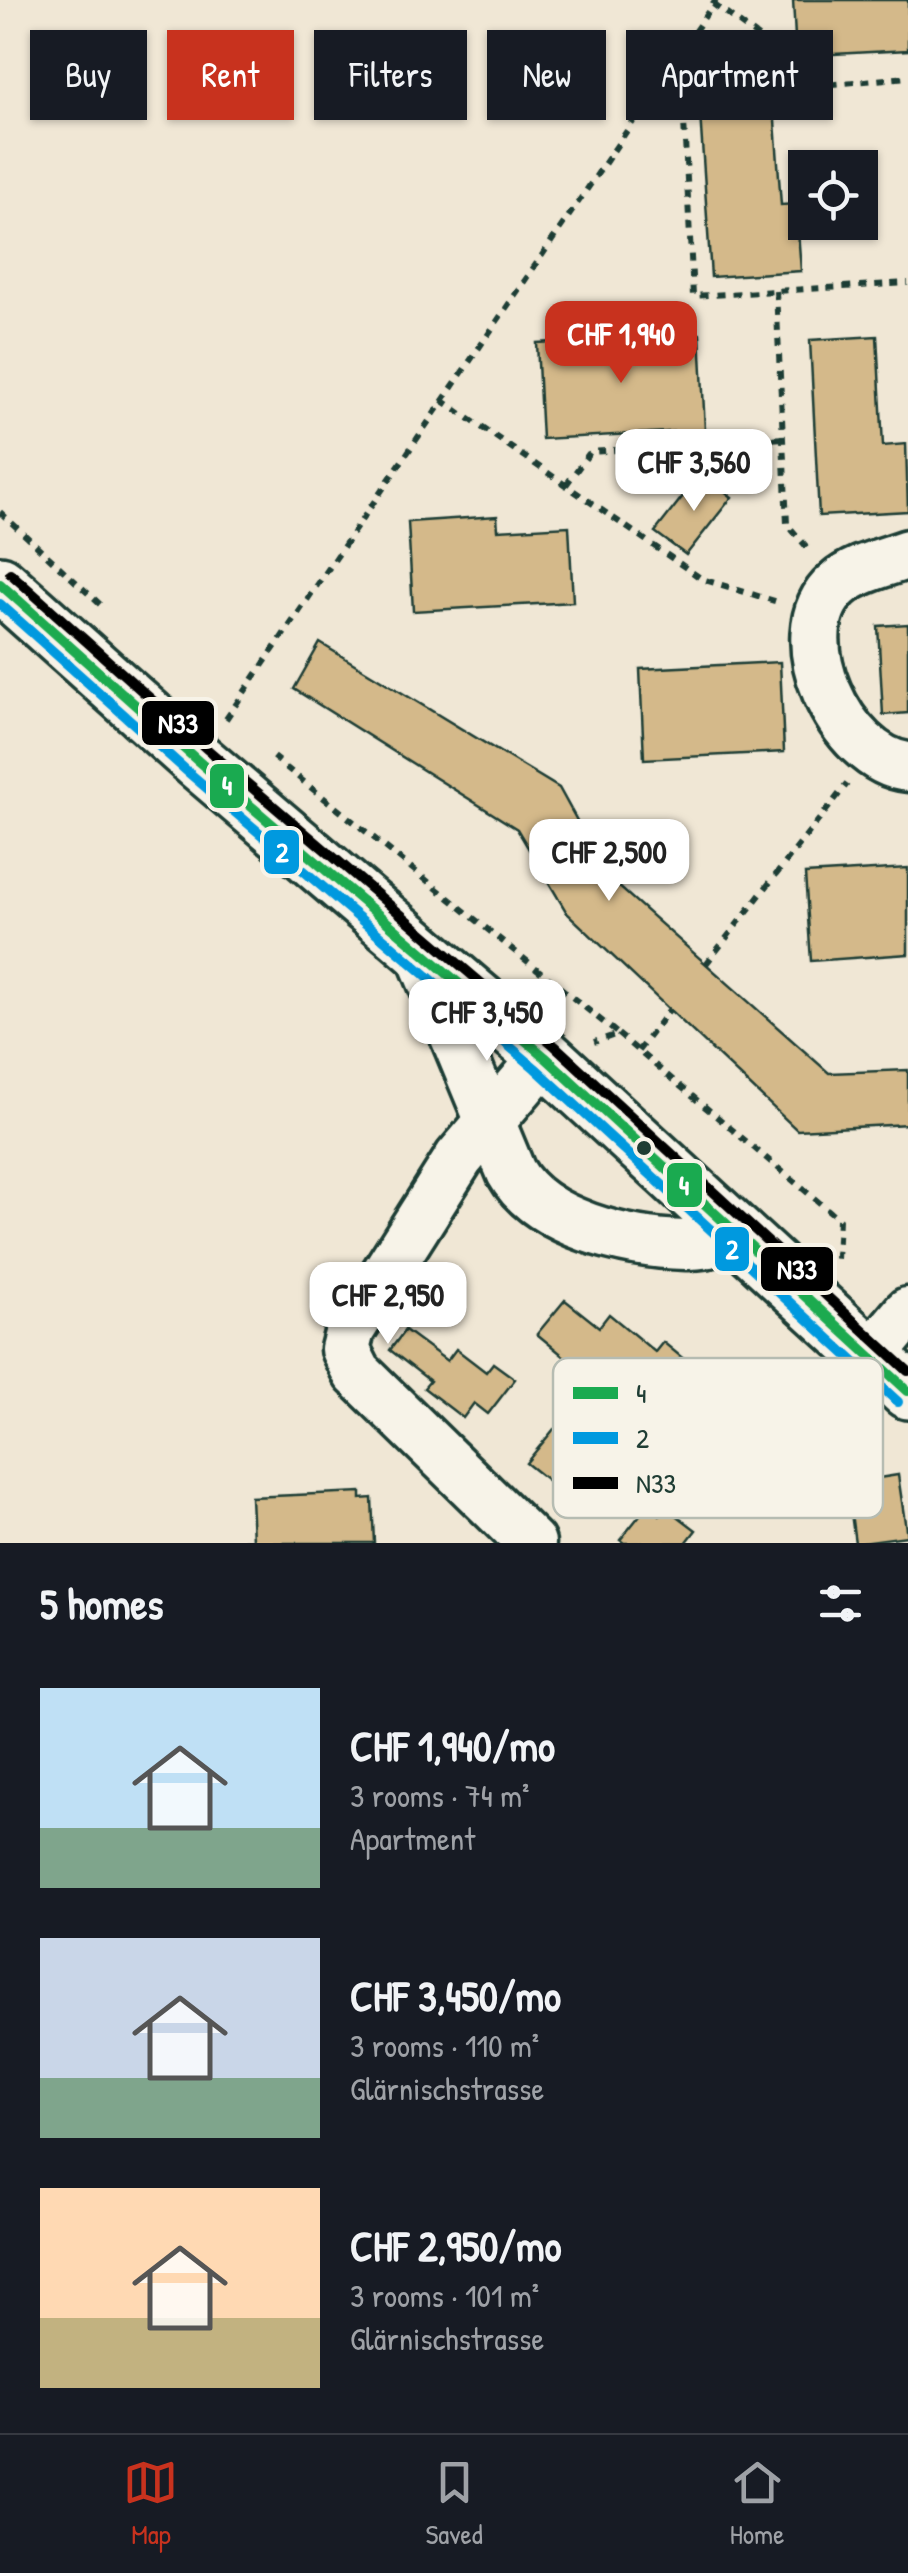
<!DOCTYPE html>
<html lang="en">
<head>
<meta charset="utf-8">
<style>
	:root { --surface:#171b24; --page:#20242c; --text:#f1f3f6; --muted:#9ea1a6; --line:#363941; --accent:#c8321e }
	body { margin:0; font-family:"Patrick Hand",sans-serif; background:var(--page); color:var(--text); height:100vh; display:flex; flex-direction:column; font-size:38px; white-space:nowrap }
	* { box-sizing:border-box; margin:0 }
	p { font-size:32px; color:var(--muted) }
	.icon { flex:none; width:55px; height:55px; fill:none; stroke:currentColor; stroke-width:2; stroke-linecap:round; stroke-linejoin:round }
	.map { position:relative; height:1543px; overflow:hidden }
	.panel { display:flex; flex-direction:column; background:var(--surface); flex:1 }
	.panel>* { flex:none }
	.hud { position:absolute; left:30px; top:30px; width:850px; height:90px; display:flex; gap:20px }
	.buttons { position:absolute; left:788px; top:150px; display:grid; gap:20px }
	.buttons a { display:grid; place-items:center; width:90px; height:90px; border-radius:0px; background:var(--surface); box-shadow:0 2px 8px #0004; font-size:50px }
	.price { position:absolute; translate:-50% -85px; padding:0 22px; border-radius:20px; background:#fff; color:#222; font-size:32px; line-height:65px; filter:drop-shadow(0 2px 5px #0008) }
	.price::after { content:''; position:absolute; left:50%; top:60px; width:30px; height:22px; margin-left:-15px; background:inherit; clip-path:polygon(0 0,100% 0,50% 100%) }
	.price.on { background:var(--accent); color:#fff }
	ul { padding:0; list-style:none }
	li { display:flex; align-items:center; gap:30px; height:250px; padding:0 40px }
	li span { display:grid; place-items:center; flex:none; width:280px; height:200px; border-radius:0px; color:#555 }
	li>.icon { margin-inline-start:auto }
	span .icon { width:120px; height:120px; fill:#fffc; stroke-width:1 }
	li b { font-size:42px }
	h2 { display:flex; justify-content:space-between; align-items:center; height:120px; padding:0 40px; font-size:42px }
	.pill { padding:0 35px; border-radius:0px; background:var(--surface); box-shadow:0 2px 8px #0004; font-size:35px; line-height:90px }
	.pill.on { background:var(--accent); color:#fff }
	.menu { display:flex; justify-content:space-around; align-items:center; height:140px; border-top:2px solid var(--line); background:var(--surface); font-size:28px; color:var(--muted) }
	.menu a { display:grid; justify-items:center; gap:5px }
	.menu .on { color:var(--accent) }
	.map>svg:first-child { display:block }
	.building { fill:#d4b98a; stroke:#1f3d34; stroke-width:2.5 }
	.lines { fill:none; stroke-linecap:round; stroke-linejoin:round }
	.minor-casing { stroke:#1f3d34; stroke-width:55 }
	.major-casing { stroke:#1f3d34; stroke-width:62 }
	.path { stroke:#1f3d34; stroke-width:6; stroke-dasharray:8 8; stroke-linecap:butt }
	.minor { stroke:#f7f3e8; stroke-width:48 }
	.major { stroke:#f7f3e8; stroke-width:55 }
	.bus-1-casing { stroke:#f7f3e8; stroke-width:18 }
	.bus-2-casing { stroke:#f7f3e8; stroke-width:18 }
	.bus-3-casing { stroke:#f7f3e8; stroke-width:18 }
	.bus-1 { stroke:#1aaa50; stroke-width:10 }
	.bus-2 { stroke:#0099df; stroke-width:10 }
	.bus-3 { stroke:#000; stroke-width:10 }
	.bus-dot { fill:#1f3d34; stroke:#f7f3e8; stroke-width:4 }
	.key { fill:#f7f3e8; stroke:#b6bcb2; stroke-width:2.5 }
	.key-label { font-size:28px; fill:#1f3d34 }
	.line-badge { stroke:#f7f3e8; stroke-width:4 }
	.badge-label { font-size:28px; text-anchor:middle; font-weight:bold; fill:#fff }
</style>
</head>
<body>
<div class="map">
<svg width="908" height="1543" viewBox="0 0 908 1543">
	<rect width="100%" height="100%" fill="#f0e7d5"/>
	<filter id="ink" filterUnits="userSpaceOnUse"><feTurbulence type="fractalNoise" baseFrequency=".01" numOctaves="2"/><feDisplacementMap in="SourceGraphic" scale="20" xChannelSelector="R" yChannelSelector="G"/><feConvolveMatrix kernelMatrix="1 2 1 2 8 2 1 2 1" color-interpolation-filters="sRGB"/></filter>
	<g filter="url(#ink)">
		<g class="building">
			<polygon points="793,0 908,0 908,50 796,56"/>
			<polygon points="773,93 781,205 796,204 801,271 711,277 699,98"/>
			<polygon points="700,334 705,430 542,439 537,343"/>
			<polygon points="877,336 883,446 906,444 908,511 819,516 810,340"/>
			<polygon points="701,473 732,497 686,555 655,532"/>
			<polygon points="497,516 498,530 569,526 573,602 413,611 408,522"/>
			<polygon points="908,624 908,713 883,715 878,626"/>
			<polygon points="320,643 559,788 608,877 829,1073 908,1070 908,1124 797,1130 567,913 517,829 294,689"/>
			<polygon points="780,662 784,752 644,759 640,669"/>
			<polygon points="908,868 908,954 811,961 805,874"/>
			<polygon points="565,1300 599,1327 609,1314 655,1352 663,1342 708,1379 718,1366 761,1402 772,1388 800,1411 738,1486 607,1378 600,1386 537,1334"/>
			<polygon points="405,1330 447,1361 456,1349 486,1372 493,1363 515,1379 488,1414 474,1403 463,1418 424,1388 430,1381 390,1350"/>
			<polygon points="554,1429 593,1460 565,1494 526,1463"/>
			<polygon points="898,1475 907,1536 855,1543 847,1483"/>
			<polygon points="361,1492 361,1499 372,1498 374,1543 246,1543 246,1540 253,1540 251,1497"/>
			<polygon points="648,1505 660,1515 667,1508 696,1530 686,1543 624,1543 620,1540"/>
		</g>
		<g class="lines">
			<g class="minor-casing">
				<g id="minor">
					<path d="M908,554C887,562 854,569 837,585C782,634 841,760 908,767"/>
					<path d="M417,945L511,1172C540,1224 629,1244 686,1245C704,1246 723,1239 740,1236"/>
					<polyline points="871,1356 908,1312"/>
					<polyline points="531,1543 357,1373 345,1349 350,1330 459,1158 545,1057"/>
				</g>
			</g>
			<g class="major-casing">
				<polyline id="major" points="0,584 198,761 545,1057 908,1391"/>
			</g>
			<g class="path">
				<polyline points="713,4 824,85 908,77"/>
				<polyline points="648,99 684,121 693,296 908,283"/>
				<polyline points="776,291 787,524 811,552"/>
				<polyline points="442,400 702,579 781,603"/>
				<polyline points="566,485 590,452 783,438"/>
				<polyline points="0,512 103,607"/>
				<polyline points="226,719 716,0"/>
				<polyline points="273,757 618,1034 594,1042"/>
				<polyline points="706,964 847,784"/>
				<polyline points="618,1034 839,1219 837,1259"/>
				<polyline points="638,1051 669,1010"/>
			</g>
			<use href="#minor" class="minor"/>
			<use href="#major" class="major"/>
			<g class="bus-1-casing">
				<polyline id="bus-1" points="0,584 198,761 545,1057 908,1391"/>
			</g>
			<g class="bus-2-casing">
				<polyline id="bus-2" points="0,604 188,772 535,1068 898,1402"/>
			</g>
			<g class="bus-3-casing">
				<polyline id="bus-3" points="10,573 208,750 555,1046 908,1371"/>
			</g>
			<use href="#bus-1" class="bus-1"/>
			<use href="#bus-2" class="bus-2"/>
			<use href="#bus-3" class="bus-3"/>
		</g>
	</g>
	<circle class="bus-dot" cx="644" cy="1148" r="9"/>
	<rect x="553" y="1358" width="330" height="160" rx="15" class="key"/>
	<rect x="573" y="1387" width="45" height="12" fill="#1aaa50"/>
	<rect x="573" y="1432" width="45" height="12" fill="#0099df"/>
	<rect x="573" y="1477" width="45" height="12" fill="#000"/>
	<g class="key-label">
		<text x="636" y="1403">4</text>
		<text x="636" y="1448">2</text>
		<text x="636" y="1493">N33</text>
	</g>
	<g class="line-badge">
		<rect x="140" y="699" width="76" height="48" rx="10" fill="#000"/>
		<rect x="208" y="762" width="38" height="48" rx="10" fill="#1aaa50"/>
		<rect x="262" y="828" width="39" height="48" rx="10" fill="#0099df"/>
		<rect x="665" y="1161" width="39" height="48" rx="10" fill="#1aaa50"/>
		<rect x="713" y="1225" width="38" height="48" rx="10" fill="#0099df"/>
		<rect x="759" y="1245" width="76" height="48" rx="10" fill="#000"/>
	</g>
	<g class="badge-label">
		<text x="178" y="733">N33</text>
		<text x="227" y="795">4</text>
		<text x="282" y="862">2</text>
		<text x="684" y="1195">4</text>
		<text x="732" y="1259">2</text>
		<text x="797" y="1279">N33</text>
	</g>
</svg>
<div class="buttons">
<a><svg class="icon" aria-label="locate" viewBox="0 0 24 24"><circle cx="12" cy="12" r="6"/><path d="M12 2v4M12 18v4M2 12h4M18 12h4"/></svg></a>
</div>
<b class="price on" style="left:621px;top:386px">CHF 1,940</b>
<b class="price" style="left:694px;top:514px">CHF 3,560</b>
<b class="price" style="left:609px;top:904px">CHF 2,500</b>
<b class="price" style="left:487px;top:1064px">CHF 3,450</b>
<b class="price" style="left:388px;top:1347px">CHF 2,950</b>
<div class="hud">
<a class="pill">Buy</a>
<a class="pill on">Rent</a>
<a class="pill">Filters</a>
<a class="pill">New</a>
<a class="pill">Apartment</a>
</div>
</div>
<section class="panel">
<h2>5 homes<svg class="icon" aria-label="filters" viewBox="0 0 24 24"><path d="M4 7h16M4 17h16"/><circle cx="9" cy="7" r="2"/><circle cx="15" cy="17" r="2"/></svg></h2>
<ul>
<li><span style="background:linear-gradient(#bfe0f5 70%,#7fa58c 0)"><svg class="icon" aria-label="home" viewBox="0 0 24 24"><path d="M3 11l9-7 9 7M6 9v11h12V9"/></svg></span><div><b>CHF 1,940/mo</b><p>3 rooms · 74 m²</p><p>Apartment</p></div></li>
<li><span style="background:linear-gradient(#c9d6e8 70%,#7fa58c 0)"><svg class="icon" aria-label="home" viewBox="0 0 24 24"><path d="M3 11l9-7 9 7M6 9v11h12V9"/></svg></span><div><b>CHF 3,450/mo</b><p>3 rooms · 110 m²</p><p>Glärnischstrasse</p></div></li>
<li><span style="background:linear-gradient(#ffd9b3 65%,#c2b280 0)"><svg class="icon" aria-label="home" viewBox="0 0 24 24"><path d="M3 11l9-7 9 7M6 9v11h12V9"/></svg></span><div><b>CHF 2,950/mo</b><p>3 rooms · 101 m²</p><p>Glärnischstrasse</p></div></li>
</ul>
</section>
<nav class="menu">
<a class="on"><svg class="icon" aria-label="map" viewBox="0 0 24 24"><path d="M3 6l6-2 6 2 6-2v14l-6 2-6-2-6 2zM9 4v14M15 6v14"/></svg>Map</a>
<a><svg class="icon" aria-label="saved" viewBox="0 0 24 24"><path d="M7 4h10v16l-5-4-5 4z"/></svg>Saved</a>
<a><svg class="icon" aria-label="home" viewBox="0 0 24 24"><path d="M3 11l9-7 9 7M6 9v11h12V9"/></svg>Home</a>
</nav>
</body>
</html>
